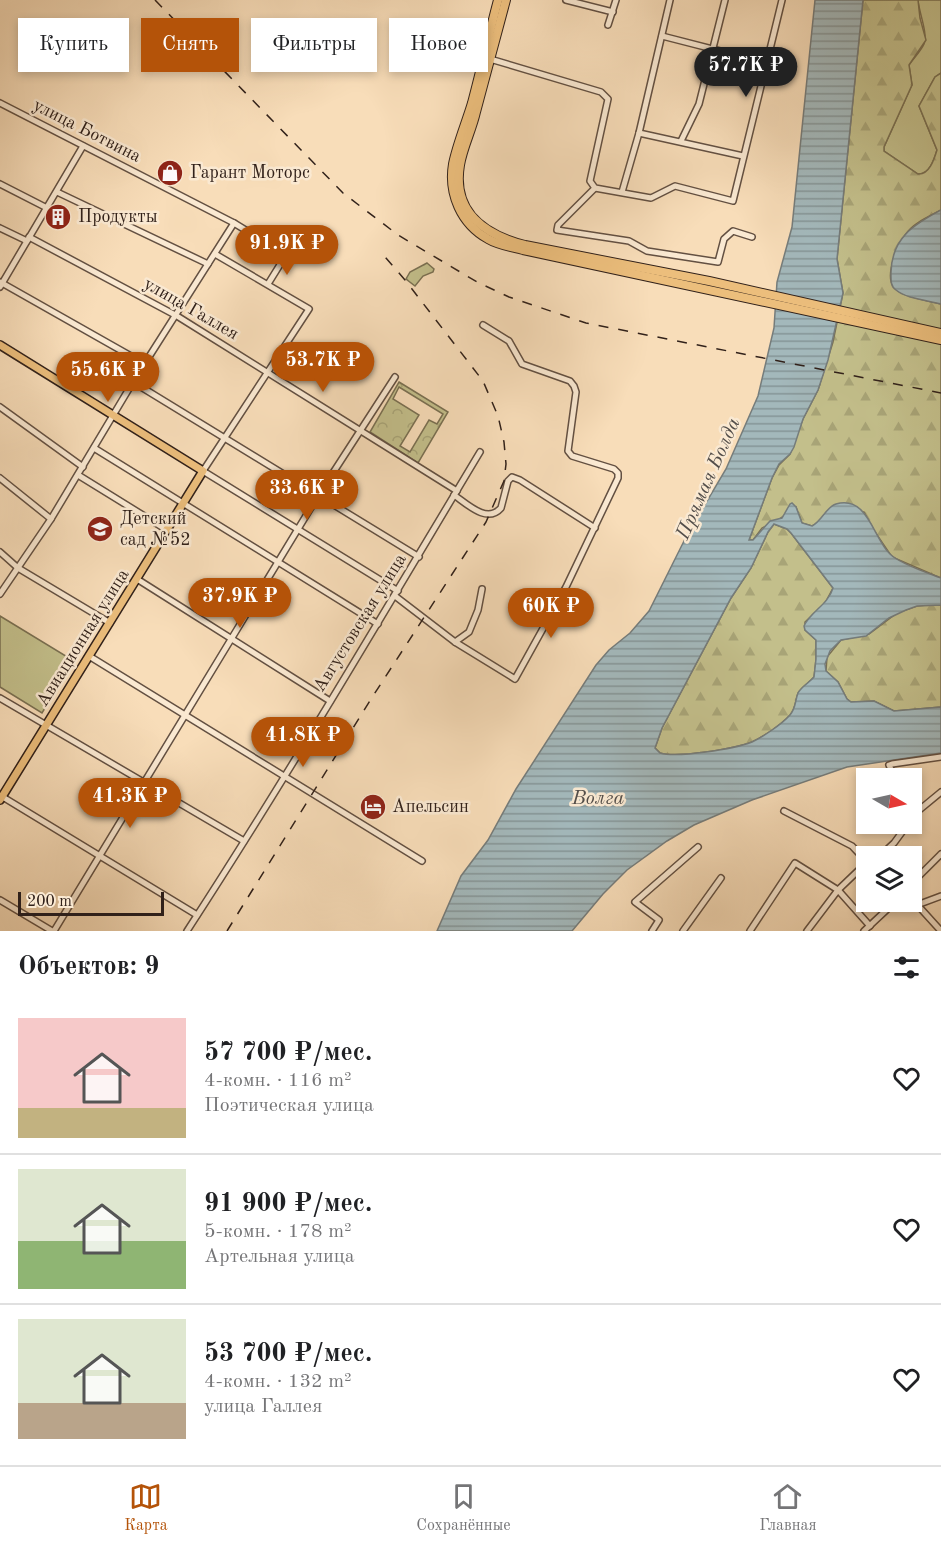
<!DOCTYPE html>
<html lang="ru">
<head>
<meta charset="utf-8">
<style>
	:root { --surface:#fff; --page:#f6f6f6; --text:#202124; --muted:#757577; --line:#e0e0e0; --accent:#b45309 }
	body { margin:0; font-family:"Old Standard TT",serif; background:var(--page); color:var(--text); height:100vh; display:flex; flex-direction:column; font-size:22px; white-space:nowrap }
	* { box-sizing:border-box; margin:0 }
	p { font-size:20px; color:var(--muted) }
	.icon { flex:none; width:33px; height:33px; fill:none; stroke:currentColor; stroke-width:2; stroke-linecap:round; stroke-linejoin:round }
	.map { position:relative; height:931px; overflow:hidden }
	.panel { display:flex; flex-direction:column; background:var(--surface); flex:1 }
	.panel>* { flex:none }
	.banner { position:absolute; left:18px; top:18px; width:600px; height:54px; display:flex; gap:12px }
	.needle { width:39px; rotate:99deg }
	.fabs { position:absolute; left:856px; top:768px; display:grid; gap:12px }
	.fabs a { display:grid; place-items:center; width:66px; height:66px; border-radius:0px; background:var(--surface); box-shadow:0 3px 9px #0003; font-size:30px }
	.scale { position:absolute; left:18px; bottom:15px; width:146px; box-sizing:border-box; padding-left:6px; border:3px solid #31211a; border-top:0; font-size:16px; line-height:21px; white-space:nowrap; color:#31211a; -webkit-text-stroke:4px #fae9d2; paint-order:stroke }
	.price { position:absolute; translate:-50% -51px; padding:0 14px; border-radius:21px; background:var(--accent); color:#fff; font-size:20px; line-height:39px; filter:drop-shadow(0 2px 3px #0008) }
	.price::after { content:''; position:absolute; left:50%; top:36px; width:18px; height:14px; margin-left:-9px; background:inherit; clip-path:polygon(0 0,100% 0,50% 100%) }
	.price.active { background:#222; color:#fff }
	ul { padding:0; list-style:none }
	li { display:flex; align-items:center; gap:18px; height:150px; padding:0 18px }
	li+li { border-top:2px solid var(--line) }
	li span { display:grid; place-items:center; flex:none; width:168px; height:120px; border-radius:0px; color:#555 }
	li>.icon { margin-inline-start:auto }
	span .icon { width:72px; height:72px; fill:#fffc; stroke-width:1 }
	li b { font-size:26px }
	h2 { display:flex; justify-content:space-between; align-items:center; height:72px; padding:0 18px; font-size:26px }
	.tag { padding:0 21px; border-radius:0px; background:var(--surface); box-shadow:0 3px 9px #0003; font-size:21px; line-height:54px }
	.tag.active { background:var(--accent); color:#fff }
	.dock { display:flex; justify-content:space-around; align-items:center; height:84px; border-top:2px solid var(--line); background:var(--surface); font-size:16px; color:var(--muted) }
	.dock a { display:grid; justify-items:center; gap:3px }
	.dock .active { color:var(--accent) }
	.map>svg:first-child { display:block }
	.grass { fill:#c3bf8b; stroke:#7a7052; stroke-width:1.5 }
	.forest { fill:url(#forest-firs); stroke:#7a7052; stroke-width:1.5 }
	.park { fill:url(#park-crowns); stroke:#7a7052; stroke-width:1.5; fill-rule:evenodd }
	.water { fill:url(#water-rules); stroke:#757c7b; stroke-width:1.5; fill-rule:evenodd }
	.lines { fill:none; stroke-linecap:round; stroke-linejoin:round }
	.minor-casing { stroke:#635042; stroke-width:8 }
	.major-casing { stroke:#31211a; stroke-width:10 }
	.highway-casing { stroke:#31211a; stroke-width:10 }
	.minor { stroke:#fae9d2; stroke-width:5 }
	.major { stroke:#ecbe7c; stroke-width:7 }
	.highway { stroke:#ecbe7c; stroke-width:8 }
	.rail { stroke:#31211a; stroke-width:1.5; stroke-dasharray:10 10; stroke-linecap:butt }
	.labels { text-anchor:middle; dominant-baseline:central; stroke-width:5; stroke-linejoin:round; paint-order:stroke }
	.street-label { font-size:18px; fill:#31211a; stroke:#fae9d2 }
	.poi-label { font-size:18px; fill:#31211a; stroke:#fae9d2; text-anchor:start }
	.water-label { font-size:20px; font-style:italic; fill:#534e4a; stroke:#fae9d2 }
</style>
</head>
<body>
<div class="map">
<svg width="941" height="931" viewBox="0 0 941 931">
	<defs>
		<pattern id="forest-firs" width="22" height="20" patternUnits="userSpaceOnUse" patternTransform="scale(1.5)"><rect width="22" height="20" fill="#c3bf8b"/><path d="M5 1l3.5 6h-7zM16 11l3.5 6h-7z" fill="#a8a477"/></pattern>
		<pattern id="park-crowns" width="20" height="18" patternUnits="userSpaceOnUse" patternTransform="scale(1.5)"><rect width="20" height="18" fill="#c3bf8b"/><path d="M2 6a3 3 0 1 1 6 0M12 15a3 3 0 1 1 6 0" fill="none" stroke="#a8a477"/></pattern>
		<pattern id="water-rules" width="6" height="5" patternUnits="userSpaceOnUse" patternTransform="scale(1.5)"><rect width="6" height="5" fill="#a3b8bb"/><path d="M0 2.5h6" fill="none" stroke="#859597"/></pattern>
	</defs>
	<rect width="100%" height="100%" fill="#f8ddb9"/>
	<filter id="stains"><feTurbulence type="fractalNoise" baseFrequency=".00333" numOctaves="4"/><feColorMatrix values="0 0 0 0 .2 0 0 0 0 .09 0 0 0 0 .02 0 0 0 .5 -.17"/></filter>
	<radialGradient id="worn" r=".72"><stop offset=".6" stop-color="#630" stop-opacity="0"/><stop offset="1" stop-color="#630" stop-opacity=".3"/></radialGradient>
	<g class="grass">
		<path d="M918,0H941V73L935,77L919,106L937,150C934,160 929,175 918,174L884,151V147L912,85L909,65C913,59 921,51 924,44C928,33 919,13 918,0Z"/>
		<polygon points="0,616 74,661 42,713 0,687"/>
	</g>
	<g class="forest">
		<path d="M863,0H918L920,18L926,40L909,65L912,85L884,147V151L918,174C929,175 934,160 937,150L919,106L935,77L941,73V210C930,216 913,223 906,234C898,244 885,274 893,286C900,297 929,301 941,304V578L892,557L875,532L864,512L828,511L820,522L812,526L802,523L796,507L778,520L762,528L753,540H749L772,478L779,465L790,454L803,419L818,390L833,342L843,293L837,259Z"/>
		<polygon points="427,263 434,269 433,272 423,276 415,286 406,279 410,272"/>
		<path d="M774,524L787,529L791,533L833,588L825,603L805,622V630L816,640V659L814,677C809,683 802,686 798,693C795,701 796,708 790,715C781,725 764,736 752,742C734,749 678,758 660,753L655,748L662,728L731,598L751,568L768,532Z"/>
		<polygon points="927,605 941,605 941,707 894,711 874,701 851,702 847,699 838,682 826,671 827,657 841,640 869,634 897,613 917,606"/>
	</g>
	<path class="park" d="M399,382L448,412L418,463L370,432ZM399,387L443,414L437,424L429,420L410,452L400,446L419,415L393,399Z"/>
	<g class="water">
		<path d="M815,0H863L837,259L843,293L828,360L818,390L803,419L794,447L790,454L779,464L772,478L749,540H753L770,521L782,518L790,504L792,503L796,507L802,523L812,526C822,521 826,507 836,504C868,495 873,538 890,554C900,564 928,573 941,578V605L917,606L906,610L889,618L866,636L841,640L830,651L825,664L826,671L838,682L847,699L851,702L874,701L894,711L941,707V753L847,767L752,800L694,825L667,841L627,870L603,894L572,931H437L461,876L488,840L516,789L596,665L609,650L630,633L649,611L687,535L726,469L758,396L774,328L777,282L792,227ZM774,524L787,529L791,533L833,588C828,605 811,611 804,626L805,630L816,640V659L814,677C809,683 802,686 798,693C795,701 796,708 790,715C781,725 764,736 752,742C734,749 678,758 660,753L655,748L662,728L731,598L751,568L768,532Z"/>
		<path d="M941,210V304C927,300 907,299 896,290C890,286 891,279 891,272C892,238 913,225 941,210Z"/>
	</g>
	<g class="lines">
		<g class="minor-casing">
			<g id="minor">
				<polyline points="566,0 613,12"/>
				<polyline points="608,25 616,0"/>
				<polyline points="662,36 767,63"/>
				<polyline points="490,59 601,92 608,99 590,181 595,188 651,198 675,186 733,201 782,0"/>
				<polyline points="0,103 234,223 286,255 268,284"/>
				<polyline points="639,133 743,156"/>
				<polyline points="681,141 699,104 725,0"/>
				<polyline points="0,184 47,208"/>
				<polyline points="595,188 558,225 557,230 629,241 647,251 718,262 724,239 733,231 752,237"/>
				<polyline points="57,192 208,264"/>
				<polyline points="622,192 639,133 670,0"/>
				<polyline points="0,228 27,241"/>
				<polyline points="29,237 177,316 457,491"/>
				<polyline points="215,254 309,309 203,471 398,591"/>
				<polyline points="0,282 145,364"/>
				<polyline points="0,287 83,146"/>
				<polyline points="133,382 419,557"/>
				<polyline points="0,407 83,467"/>
				<polyline points="94,448 378,624"/>
				<polyline points="78,475 167,530"/>
				<polyline points="0,478 51,519"/>
				<path d="M454,495C467,504 487,524 501,508L508,481L512,477L520,480L595,528"/>
				<polyline points="0,552 18,568 110,623"/>
				<polyline points="137,579 330,701"/>
				<polyline points="0,594 51,519 133,382 234,223"/>
				<polyline points="395,596 455,642 515,679 566,587 618,478 618,473 614,469 572,456 568,451 576,392 574,386 570,381 522,364 509,341 483,325"/>
				<polyline points="455,642 469,632 478,610 482,589"/>
				<polyline points="89,656 422,861"/>
				<polyline points="0,698 244,841"/>
				<polyline points="895,778 889,765 892,764 941,757"/>
				<polyline points="1,796 197,915"/>
				<polyline points="912,803 918,811"/>
				<polyline points="784,811 852,846 867,862"/>
				<polyline points="912,819 918,811 941,792"/>
				<polyline points="880,856 894,843 908,824"/>
				<polyline points="912,883 941,854"/>
				<polyline points="912,899 941,931"/>
				<polyline points="0,900 52,931"/>
				<polyline points="917,905 941,896"/>
				<polyline points="54,931 318,496 395,377"/>
				<path d="M187,931C289,774 384,612 480,452"/>
				<polyline points="652,931 659,920 635,902 698,847"/>
				<polyline points="683,931 721,878"/>
				<polyline points="750,931 795,863 838,890 870,926"/>
				<polyline points="807,931 838,890 862,867 867,866"/>
				<polyline points="864,931 895,902"/>
			</g>
		</g>
		<g class="major-casing">
			<polyline id="major" points="0,345 203,471 0,800"/>
		</g>
		<g class="highway-casing">
			<g id="highway">
				<path d="M498,0C489,34 481,69 472,103C466,123 457,144 453,164C448,194 461,224 488,239C498,245 511,247 523,250L941,340"/>
				<path d="M506,0C496,37 486,75 476,112C472,130 463,147 460,165C452,212 485,235 525,245L709,281L941,333"/>
			</g>
		</g>
		<use href="#minor" class="minor"/>
		<use href="#major" class="major"/>
		<use href="#highway" class="highway"/>
		<g class="rail">
			<polyline points="155,0 343,193 398,235 477,282 509,297 586,323 941,393"/>
			<polyline points="227,931 371,699 486,522 504,481 506,464 504,442 498,416 483,381 405,280 380,251"/>
		</g>
	</g>
	<defs>
		<g id="shop-disc" transform="scale(1.35)"><circle r="9.5" fill="#8f2418" stroke="#fae9d2"/><path d="M-5-2.5h2.3a2.7 3.5 0 0 1 5.4 0H5L5.5 6h-11ZM-1.5-2.5h3a1.5 2.3 0 0 0-3 0Z" fill="#fff"/></g>
		<g id="building-disc" transform="scale(1.35)"><circle r="9.5" fill="#8f2418" stroke="#fae9d2"/><path d="M-4-6H4V6H1V3H-1V6H-4ZM-2.5-4.3h1.7v1.8h-1.7ZM.8-4.3h1.7v1.8H.8ZM-2.5-1h1.7V.8h-1.7ZM.8-1h1.7V.8H.8Z" fill="#fff"/></g>
		<g id="school-disc" transform="scale(1.35)"><circle r="9.5" fill="#8f2418" stroke="#fae9d2"/><path d="M0-5L7-2L0 1L-7-2ZM-4 1L0 2.5L4 1V4Q0 6-4 4Z" fill="#fff"/></g>
		<g id="hotel-disc" transform="scale(1.35)"><circle r="9.5" fill="#8f2418" stroke="#fae9d2"/><path d="M-6-4.5h1.5V1H6V5H4.5V3h-9V5H-6ZM-4 0a1.8 1.8 0 1 1 3.6 0ZM.5 0V-2.5h3Q6-2.5 6 0Z" fill="#fff"/></g>
	</defs>
	<g fill-rule="evenodd">
		<use href="#shop-disc" x="170" y="173"/>
		<use href="#building-disc" x="58" y="217"/>
		<use href="#school-disc" x="100" y="529"/>
		<use href="#hotel-disc" x="373" y="807"/>
	</g>
	<g class="labels">
		<g class="street-label">
			<text transform="translate(87 131) rotate(27)">улица Ботвина</text>
			<text transform="translate(191 309) rotate(30)">улица Галлея</text>
			<text transform="translate(360 623) rotate(-58)">Августовская улица</text>
			<text transform="translate(83 638) rotate(-58)">Авиационная улица</text>
		</g>
		<g class="poi-label">
			<text x="190" y="173">Гарант Моторс</text>
			<text x="78" y="217">Продукты</text>
			<text x="120" y="519">Детский<tspan x="120" dy="21">сад №52</tspan></text>
			<text x="392" y="807">Апельсин</text>
		</g>
		<g class="water-label">
			<text transform="translate(709 479) rotate(-66)">Прямая Болда</text>
			<text x="598" y="799">Волга</text>
		</g>
	</g>
	<rect width="100%" height="100%" filter="url(#stains)"/>
	<rect width="100%" height="100%" fill="url(#worn)"/>
</svg>
<div class="fabs">
<a><svg class="needle" viewBox="-14 -14 28 28"><path d="M0-13l5 13h-10z" fill="#e53935"/><path d="M0 13l5-13h-10z" fill="#757577"/></svg></a>
<a><svg class="icon" aria-label="layers" viewBox="0 0 24 24"><path d="M12 4l9 5-9 5-9-5zM3 14l9 5 9-5"/></svg></a>
</div>
<div class="scale">200 m</div>
<b class="price active" style="left:746px;top:98px">57.7K ₽</b>
<b class="price" style="left:287px;top:276px">91.9K ₽</b>
<b class="price" style="left:323px;top:393px">53.7K ₽</b>
<b class="price" style="left:108px;top:403px">55.6K ₽</b>
<b class="price" style="left:307px;top:521px">33.6K ₽</b>
<b class="price" style="left:240px;top:629px">37.9K ₽</b>
<b class="price" style="left:551px;top:639px">60K ₽</b>
<b class="price" style="left:303px;top:768px">41.8K ₽</b>
<b class="price" style="left:130px;top:829px">41.3K ₽</b>
<div class="banner">
<a class="tag">Купить</a>
<a class="tag active">Снять</a>
<a class="tag">Фильтры</a>
<a class="tag">Новое</a>
</div>
</div>
<section class="panel">
<h2>Объектов: 9<svg class="icon" aria-label="filters" viewBox="0 0 24 24"><path d="M4 7h16M4 17h16"/><circle cx="9" cy="7" r="2"/><circle cx="15" cy="17" r="2"/></svg></h2>
<ul>
<li><span style="background:linear-gradient(#f6c9c9 75%,#c2b280 0)"><svg class="icon" aria-label="home" viewBox="0 0 24 24"><path d="M3 11l9-7 9 7M6 9v11h12V9"/></svg></span><div><b>57 700 ₽/мес.</b><p>4-комн. · 116 m²</p><p>Поэтическая улица</p></div><svg class="icon" aria-label="heart" viewBox="0 0 24 24"><path d="M12 20l-8-8c-3-5 5-10 8-4 3-6 11-1 8 4z"/></svg></li>
<li><span style="background:linear-gradient(#dfe7d0 60%,#8fb573 0)"><svg class="icon" aria-label="home" viewBox="0 0 24 24"><path d="M3 11l9-7 9 7M6 9v11h12V9"/></svg></span><div><b>91 900 ₽/мес.</b><p>5-комн. · 178 m²</p><p>Артельная улица</p></div><svg class="icon" aria-label="heart" viewBox="0 0 24 24"><path d="M12 20l-8-8c-3-5 5-10 8-4 3-6 11-1 8 4z"/></svg></li>
<li><span style="background:linear-gradient(#dfe7d0 70%,#b9a48a 0)"><svg class="icon" aria-label="home" viewBox="0 0 24 24"><path d="M3 11l9-7 9 7M6 9v11h12V9"/></svg></span><div><b>53 700 ₽/мес.</b><p>4-комн. · 132 m²</p><p>улица Галлея</p></div><svg class="icon" aria-label="heart" viewBox="0 0 24 24"><path d="M12 20l-8-8c-3-5 5-10 8-4 3-6 11-1 8 4z"/></svg></li>
</ul>
</section>
<nav class="dock">
<a class="active"><svg class="icon" aria-label="map" viewBox="0 0 24 24"><path d="M3 6l6-2 6 2 6-2v14l-6 2-6-2-6 2zM9 4v14M15 6v14"/></svg>Карта</a>
<a><svg class="icon" aria-label="saved" viewBox="0 0 24 24"><path d="M7 4h10v16l-5-4-5 4z"/></svg>Сохранённые</a>
<a><svg class="icon" aria-label="home" viewBox="0 0 24 24"><path d="M3 11l9-7 9 7M6 9v11h12V9"/></svg>Главная</a>
</nav>
</body>
</html>
